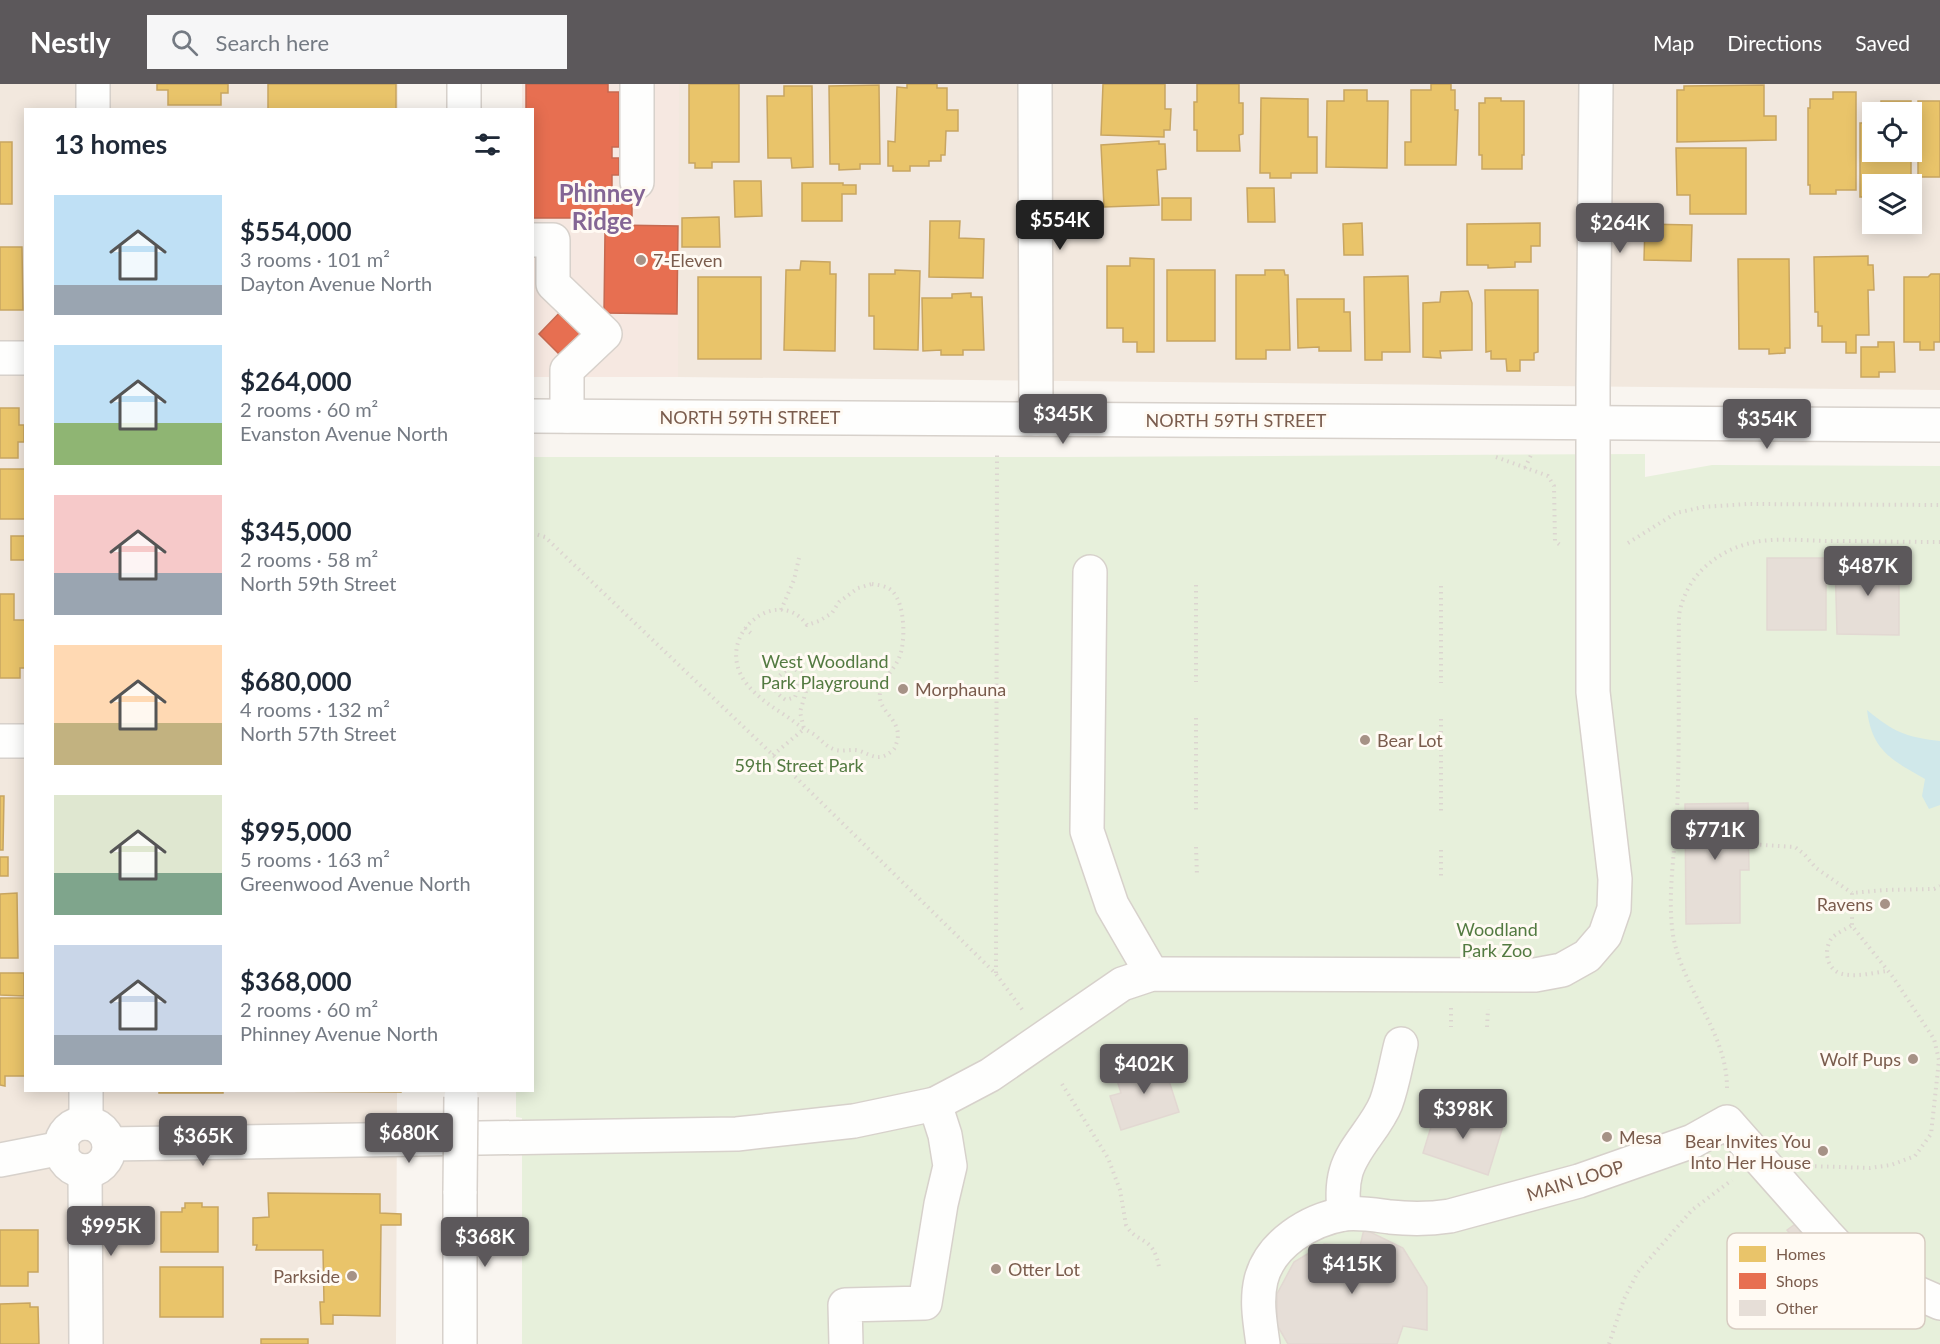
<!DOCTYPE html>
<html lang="en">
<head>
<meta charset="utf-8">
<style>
	:root { --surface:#fff; --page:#f6f6f7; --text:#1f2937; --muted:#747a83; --accent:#5c585b }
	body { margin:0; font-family:Lato,sans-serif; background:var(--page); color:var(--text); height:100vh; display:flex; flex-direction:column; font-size:22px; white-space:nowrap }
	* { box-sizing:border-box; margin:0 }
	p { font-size:20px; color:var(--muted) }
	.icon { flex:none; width:33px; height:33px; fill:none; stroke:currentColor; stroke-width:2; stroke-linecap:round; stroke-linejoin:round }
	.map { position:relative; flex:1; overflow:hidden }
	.details { position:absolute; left:24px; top:24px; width:510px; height:984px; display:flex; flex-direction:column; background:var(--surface); border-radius:0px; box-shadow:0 3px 15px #0003 }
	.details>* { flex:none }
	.buttons { position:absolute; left:1862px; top:18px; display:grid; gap:12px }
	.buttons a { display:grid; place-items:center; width:60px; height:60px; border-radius:0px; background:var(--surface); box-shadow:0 3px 15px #0003; font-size:30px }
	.price { position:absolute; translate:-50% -51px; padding:0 14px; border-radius:6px; background:var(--accent); color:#fff; font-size:20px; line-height:39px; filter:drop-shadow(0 2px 3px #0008) }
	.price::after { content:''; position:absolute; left:50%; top:36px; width:18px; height:14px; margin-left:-9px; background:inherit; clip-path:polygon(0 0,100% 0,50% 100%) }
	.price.active { background:#222; color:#fff }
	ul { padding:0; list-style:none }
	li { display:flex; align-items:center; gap:18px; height:150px; padding:0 30px }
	li span { display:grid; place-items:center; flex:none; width:168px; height:120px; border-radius:0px; color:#555 }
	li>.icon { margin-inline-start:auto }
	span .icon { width:72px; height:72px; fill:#fffc; stroke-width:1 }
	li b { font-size:26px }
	h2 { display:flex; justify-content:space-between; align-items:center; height:72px; padding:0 30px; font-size:26px }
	header { display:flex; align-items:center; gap:36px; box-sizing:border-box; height:84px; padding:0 30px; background:var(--accent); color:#fff }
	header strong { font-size:28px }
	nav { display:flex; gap:33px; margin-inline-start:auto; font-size:21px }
	.search { width:420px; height:54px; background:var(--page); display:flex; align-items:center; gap:15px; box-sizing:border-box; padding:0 21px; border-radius:0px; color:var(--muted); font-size:22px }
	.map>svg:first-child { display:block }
	.residential { fill:#f2e8de; fill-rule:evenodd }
	.commercial { fill:#f6e8e1 }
	.green { fill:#e7f0db }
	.water { fill:#d0e8ea }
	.homes { fill:#e9c46a; stroke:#c8a561; stroke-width:1.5; fill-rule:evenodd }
	.shops { fill:#e76f51; stroke:#c66950; stroke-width:1.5 }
	.building { fill:#e6ded7; stroke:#e2d8d2; stroke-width:1.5 }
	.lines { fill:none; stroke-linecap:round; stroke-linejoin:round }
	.minor-casing { stroke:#d7d1cb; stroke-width:36 }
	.path { stroke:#dcd5d0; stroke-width:4; stroke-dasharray:1.5 4.5; stroke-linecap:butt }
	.minor { stroke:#fefefd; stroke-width:33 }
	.minor-bridge-casing { stroke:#d7d1cb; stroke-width:36; stroke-linecap:butt }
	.minor-bridge { stroke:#fefefd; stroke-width:33 }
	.poi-dot { fill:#a69286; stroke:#fffaf3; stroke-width:2 }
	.labels { text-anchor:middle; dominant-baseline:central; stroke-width:6; stroke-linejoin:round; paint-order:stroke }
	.poi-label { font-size:18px; fill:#7a5c4d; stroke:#fffaf3; text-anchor:start }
	.street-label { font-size:18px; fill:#7a5c4d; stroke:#fffaf3 }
	.park-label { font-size:18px; fill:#537a41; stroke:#fffaf3 }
	.district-label { font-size:24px; font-weight:bold; fill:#846695; stroke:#fffaf3 }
	.key { fill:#fffaf3; stroke:#d7cbc1; stroke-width:1.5 }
	.key-label { font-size:16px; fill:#7a5c4d }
</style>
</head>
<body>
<header>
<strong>Nestly</strong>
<div class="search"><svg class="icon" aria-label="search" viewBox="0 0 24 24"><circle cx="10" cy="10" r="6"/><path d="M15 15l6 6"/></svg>Search here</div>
<nav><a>Map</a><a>Directions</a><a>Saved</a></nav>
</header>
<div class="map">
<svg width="1940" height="1260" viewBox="0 0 1940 1260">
	<rect width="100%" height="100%" fill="#f9f5f0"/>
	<g class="residential">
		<polygon points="0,0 398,0 398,25 26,26 26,1006 397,1007 396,1260 0,1260"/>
		<path d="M678,0H1940V306L678,293ZM1872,28H1911V68H1872ZM1872,100H1911V140H1872Z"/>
	</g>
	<polygon class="commercial" points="522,0 679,0 678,293 533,293 532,26 522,26"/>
	<polygon class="green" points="1645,370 1645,393 1712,381 1940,382 1940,1260 522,1260 522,1034 516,1033 516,1007 532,1006 533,373 1064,373"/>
	<path class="water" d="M1867,626C1894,648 1905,653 1940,657V721L1929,725L1922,712L1925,695C1892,676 1872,667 1867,626Z"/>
	<g class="homes">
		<polygon points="157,0 228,0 228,9 221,9 221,21 168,21 168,6 157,6"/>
		<rect x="268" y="0" width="128" height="26"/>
		<polygon points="689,0 739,0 739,78 712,78 712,84 695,84 695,79 689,79"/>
		<polygon points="907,0 937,0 937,4 947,4 947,26 958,26 958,47 946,47 945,71 941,71 941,77 929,77 929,82 910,82 910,87 893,87 893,82 888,82 888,57 895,58 897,3 907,4"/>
		<polygon points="1103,0 1165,0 1165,25 1171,25 1170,46 1164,46 1164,53 1101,51"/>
		<polygon points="1197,0 1239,0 1239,19 1243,19 1243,50 1239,51 1240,67 1197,67 1197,46 1194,46 1194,18 1197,18"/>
		<polygon points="1431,0 1451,0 1451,6 1455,6 1455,26 1458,26 1456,81 1405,81 1405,58 1411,58 1411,6 1431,6"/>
		<polygon points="879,1 880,80 860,80 860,85 839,86 839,80 830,80 829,2"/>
		<polygon points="1764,1 1764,32 1776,32 1776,56 1677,58 1677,6 1684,6 1684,2"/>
		<polygon points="784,2 812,2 813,83 792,84 791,74 768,74 767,12 784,12"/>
		<polygon points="1344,6 1367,6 1367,17 1388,17 1387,84 1326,83 1327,17 1344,17"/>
		<polygon points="1833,8 1856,8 1856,106 1836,106 1836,110 1810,110 1810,101 1808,101 1808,24 1810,24 1810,15 1833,15"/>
		<polygon points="1261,14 1308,15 1308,53 1317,53 1317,89 1291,89 1291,94 1270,94 1270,89 1260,89"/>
		<polygon points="1485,14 1501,14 1501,17 1524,17 1524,71 1522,71 1522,85 1482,85 1482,71 1479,71 1479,19 1485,19"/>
		<path d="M1881,17H1911V100H1872V113H1860V39H1863V32H1871V22H1881ZM1872,28H1911V68H1872Z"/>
		<rect x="1918" y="17" width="22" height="76"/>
		<polygon points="1159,57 1159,60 1165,60 1166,85 1157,86 1159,121 1104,123 1101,61"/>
		<rect x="0" y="58" width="12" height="62"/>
		<polygon points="1676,64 1746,64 1746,130 1690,130 1690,111 1677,111"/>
		<polygon points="734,97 761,97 762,132 735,133"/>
		<polygon points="802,99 843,99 843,101 856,101 856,110 842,110 842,137 802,137"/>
		<polygon points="1247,104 1274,104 1275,138 1248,138"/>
		<rect x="1162" y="114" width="29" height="22"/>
		<polygon points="719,133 720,163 682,163 682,134"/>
		<polygon points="930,137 960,137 959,154 984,155 983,194 929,193"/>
		<polygon points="1362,139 1363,171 1344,171 1343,140"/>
		<polygon points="1540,139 1540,162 1531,162 1531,178 1515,178 1515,183 1488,184 1488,181 1467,181 1467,140"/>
		<polygon points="1645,140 1692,141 1691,177 1644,176"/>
		<polygon points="0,163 22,163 23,226 0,226"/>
		<polygon points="1868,172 1868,181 1873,181 1874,206 1868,206 1869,251 1856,251 1856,269 1846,269 1846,258 1822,258 1822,242 1818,242 1818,228 1815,228 1814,173"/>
		<polygon points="1130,174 1154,175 1154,268 1137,268 1137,258 1123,258 1123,244 1107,244 1107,182 1130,182"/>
		<polygon points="1738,175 1789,175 1790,264 1785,264 1785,269 1769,270 1769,265 1739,265"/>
		<polygon points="801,177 830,178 830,190 836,190 835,267 784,266 786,186 800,186"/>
		<polygon points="895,186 920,187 918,266 874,265 874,232 869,232 869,190 895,190"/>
		<rect x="1167" y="186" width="48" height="71"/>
		<polygon points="1265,186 1284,186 1285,191 1288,191 1290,266 1266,266 1266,275 1236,275 1236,191 1265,191"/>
		<polygon points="1931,190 1940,190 1940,258 1934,258 1934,266 1920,266 1920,258 1904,258 1904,193 1928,193"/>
		<polygon points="1408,192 1410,268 1382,268 1382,276 1365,276 1364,193"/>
		<rect x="698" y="193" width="63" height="82"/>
		<polygon points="1485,206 1538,206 1538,268 1534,269 1534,276 1520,276 1520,287 1507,287 1506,275 1491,275 1491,267 1486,268"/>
		<polygon points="1468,207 1472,219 1472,266 1440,267 1441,274 1423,273 1423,219 1440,218 1441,208"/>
		<polygon points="971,209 971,213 982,213 984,266 963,266 963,271 941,271 941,266 923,267 922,214 952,214 952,210"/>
		<polygon points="1297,215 1344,215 1344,228 1350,228 1351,267 1319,267 1319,263 1298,264"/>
		<polygon points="1878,258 1894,258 1895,288 1879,288 1879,293 1861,293 1861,263 1878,263"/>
		<polygon points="0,324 19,324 19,341 24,341 24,358 18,358 18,374 0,374"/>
		<rect x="0" y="385" width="26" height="50"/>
		<rect x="11" y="452" width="15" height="24"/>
		<polygon points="0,510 14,510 14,536 26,536 26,584 20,584 20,594 0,594"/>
		<polygon points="0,712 4,712 3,766 0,766"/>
		<rect x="0" y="773" width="8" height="19"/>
		<polygon points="17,809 18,874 0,874 0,810"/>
		<polygon points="0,889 24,889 24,912 0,911"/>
		<polygon points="0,914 26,914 26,992 5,992 5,1002 0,1001"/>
		<rect x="159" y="1006" width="64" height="3"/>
		<polygon points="255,1006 401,1006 401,1008 255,1007"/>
		<polygon points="268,1109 380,1110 380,1129 401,1130 401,1141 381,1141 380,1232 333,1231 333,1240 321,1240 320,1218 324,1218 323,1166 256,1166 257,1161 253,1161 253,1134 269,1133"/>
		<polygon points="185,1119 202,1119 202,1123 218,1123 218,1168 161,1168 161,1128 182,1128 182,1124 185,1124"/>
		<polygon points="0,1146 38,1146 38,1188 28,1188 28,1202 0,1202"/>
		<rect x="160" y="1183" width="63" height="50"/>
		<polygon points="30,1219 30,1223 38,1223 39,1260 0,1260 0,1220"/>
		<rect x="261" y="1255" width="47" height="5"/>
	</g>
	<g class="shops">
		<polygon points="526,0 608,0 608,8 619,8 619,63 612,63 612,74 619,74 619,91 612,91 612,106 619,106 619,117 632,117 632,132 578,131 578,134 532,134 532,26 526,26"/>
		<polygon points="616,141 678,142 677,230 604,229 605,149 616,149"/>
		<polygon points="567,221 589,244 561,272 539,250"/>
	</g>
	<g class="building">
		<rect x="1767" y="474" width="59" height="72"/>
		<polygon points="1835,475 1899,475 1899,551 1837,550"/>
		<polygon points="1748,719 1749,786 1740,786 1740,839 1686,840 1685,720"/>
		<polygon points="1162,975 1179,1028 1121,1046 1110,1012 1121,1009 1115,990"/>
		<polygon points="1438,1020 1503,1042 1488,1091 1423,1069"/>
		<polygon points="1798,1138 1805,1147 1795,1155 1787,1146"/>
		<polygon points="1364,1145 1403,1164 1427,1203 1427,1246 1403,1242 1397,1260 1288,1260 1277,1241 1277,1210 1294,1178 1324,1160 1360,1162"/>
	</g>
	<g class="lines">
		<g class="minor-casing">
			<g id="minor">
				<polyline points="93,0 93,26"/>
				<polyline points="637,0 637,98"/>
				<polyline points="1035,0 1036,335"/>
				<polyline points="464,26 464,0"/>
				<polyline points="532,156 553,156 553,200 605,250 567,286 567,332"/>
				<polyline points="0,274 26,274"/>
				<polyline points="532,332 1940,341"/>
				<polyline points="1090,488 1087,747 1112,821 1152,890"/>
				<polyline points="0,657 26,657"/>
				<polyline points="86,1039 86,1006"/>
				<circle cx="85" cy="1063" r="24"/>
				<polyline points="109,1060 737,1050 854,1037 935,1020 990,991 1122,900 1152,890 1535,891 1562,886 1587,872 1605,851 1614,825 1615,795 1593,608 1593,302 1596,0"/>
				<polyline points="0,1076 62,1064"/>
				<polyline points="85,1087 86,1260"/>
				<path d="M1344,1130C1343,1116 1342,1102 1346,1088C1353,1063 1376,1044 1386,1019C1393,1000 1396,979 1401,960"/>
				<polyline points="460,1260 460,1107"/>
				<polyline points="846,1260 845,1221 925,1219 941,1120 950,1082 945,1051 935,1020"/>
				<path d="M1263,1260C1260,1238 1256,1217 1261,1196C1270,1160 1309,1136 1344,1130C1359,1128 1375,1131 1390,1133C1410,1135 1430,1135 1450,1132L1579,1097L1693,1057L1727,1038L1826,1150L1856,1182L1940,1219"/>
			</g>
		</g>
		<g class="path">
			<polyline points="1496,373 1548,392 1554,402 1555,457 1560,461"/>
			<polyline points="1525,384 1531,371"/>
			<polyline points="532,449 545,453 773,671 996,890 1024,928"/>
			<polyline points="1628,459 1676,429 1703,423 1747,420 1940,421"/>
			<path d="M872,500C879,501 888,502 893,508C905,521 906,558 899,574C894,586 882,595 880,609C877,628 903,635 897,658C895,662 896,663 893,666C880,678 873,672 860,667C851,664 842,669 833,665C826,662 821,656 815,651C807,646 799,642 792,636C776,625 758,615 746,599C711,552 778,499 807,541L819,537L832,529L839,518L858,504Z"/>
			<polyline points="1196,501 1196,598"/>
			<polyline points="1441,502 1441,599"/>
			<polyline points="781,526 794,496 799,474"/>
			<polyline points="745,544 752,550"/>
			<polyline points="1196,634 1196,728"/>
			<polyline points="1441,635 1441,731"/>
			<path d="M773,671L804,645L800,628L809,597L805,589L791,584C774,592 767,605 786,616L795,613L798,606V599L794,595L789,596L787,602"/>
			<polyline points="1748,760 1795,763 1804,770 1816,784 1852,809"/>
			<polyline points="1196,763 1197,792"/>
			<polyline points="1441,766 1441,794"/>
			<path d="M1851,842C1844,846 1836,849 1831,855C1824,866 1826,883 1839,889C1853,894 1873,889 1887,887"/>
			<polyline points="996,889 997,368"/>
			<polyline points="1451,924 1451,943"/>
			<polyline points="1487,943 1488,925"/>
			<path d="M1062,1000L1108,1074L1120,1106L1126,1141C1137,1161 1153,1150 1159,1183"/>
			<path d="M1727,1004C1727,947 1682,905 1673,851C1667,811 1675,768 1677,728C1680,662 1678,597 1679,531C1686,490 1720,463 1761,457C1785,454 1810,457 1834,457C1870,457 1905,458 1940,458"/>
			<polyline points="1809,1082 1870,1084 1891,1081 1915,1072 1931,1050 1939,976 1934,955 1893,893 1852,842 1852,809 1885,806 1934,805 1940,802"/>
			<polyline points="1609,1260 1624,1215 1638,1188 1692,1126 1732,1096"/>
		</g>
		<use href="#minor" class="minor"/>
		<g class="minor-bridge-casing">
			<polyline id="minor-bridge" points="460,1107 461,1013"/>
		</g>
		<use href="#minor-bridge" class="minor-bridge"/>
	</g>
	<g class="poi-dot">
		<circle cx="641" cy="176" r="6"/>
		<circle cx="903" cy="605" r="6"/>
		<circle cx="1365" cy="656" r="6"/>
		<circle cx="1885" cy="820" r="6"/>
		<circle cx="1913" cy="975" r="6"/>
		<circle cx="1607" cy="1053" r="6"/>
		<circle cx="1823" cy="1067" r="6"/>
		<circle cx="996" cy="1185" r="6"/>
		<circle cx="352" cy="1192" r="6"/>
	</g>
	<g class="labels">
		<g class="poi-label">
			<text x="653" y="176">7-Eleven</text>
			<text x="915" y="605">Morphauna</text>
			<text x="1377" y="656">Bear Lot</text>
			<text x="1873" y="820" text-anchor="end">Ravens</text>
			<text x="1901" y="975" text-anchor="end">Wolf Pups</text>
			<text x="1619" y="1053">Mesa</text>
			<text x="1811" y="1057" text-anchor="end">Bear Invites You<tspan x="1811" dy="21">Into Her House</tspan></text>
			<text x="1008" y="1185">Otter Lot</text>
			<text x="340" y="1192" text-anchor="end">Parkside</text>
		</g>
		<g class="street-label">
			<text x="750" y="333">NORTH 59TH STREET</text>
			<text x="1236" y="336">NORTH 59TH STREET</text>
			<text transform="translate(1575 1096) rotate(-17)">MAIN LOOP</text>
		</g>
		<g class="park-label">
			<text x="825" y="577">West Woodland<tspan x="825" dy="21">Park Playground</tspan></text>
			<text x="799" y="681">59th Street Park</text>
			<text x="1497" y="845">Woodland<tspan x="1497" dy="21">Park Zoo</tspan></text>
		</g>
		<g class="district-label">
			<text x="602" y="108">Phinney<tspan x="602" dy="28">Ridge</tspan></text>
		</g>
	</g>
	<rect x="1727" y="1149" width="198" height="96" rx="9" class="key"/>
	<rect x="1739" y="1162" width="27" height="16" fill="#e9c46a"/>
	<rect x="1739" y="1189" width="27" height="16" fill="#e76f51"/>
	<rect x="1739" y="1216" width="27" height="16" fill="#e6ded7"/>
	<g class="key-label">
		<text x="1776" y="1176">Homes</text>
		<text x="1776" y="1203">Shops</text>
		<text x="1776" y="1230">Other</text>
	</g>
</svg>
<div class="buttons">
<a><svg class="icon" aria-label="locate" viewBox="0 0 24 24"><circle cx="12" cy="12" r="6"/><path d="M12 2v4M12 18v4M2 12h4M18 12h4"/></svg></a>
<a><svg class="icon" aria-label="layers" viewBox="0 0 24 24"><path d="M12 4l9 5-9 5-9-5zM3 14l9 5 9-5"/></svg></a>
</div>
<b class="price active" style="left:1060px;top:167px">$554K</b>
<b class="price" style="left:1620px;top:170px">$264K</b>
<b class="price" style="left:1063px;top:361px">$345K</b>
<b class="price" style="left:1767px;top:366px">$354K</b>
<b class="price" style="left:1868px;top:513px">$487K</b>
<b class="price" style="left:1715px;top:777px">$771K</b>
<b class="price" style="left:1144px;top:1011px">$402K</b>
<b class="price" style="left:1463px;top:1056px">$398K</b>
<b class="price" style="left:409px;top:1080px">$680K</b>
<b class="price" style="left:203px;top:1083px">$365K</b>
<b class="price" style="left:111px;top:1173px">$995K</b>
<b class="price" style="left:485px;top:1184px">$368K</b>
<b class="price" style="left:1352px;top:1211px">$415K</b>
<section class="details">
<h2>13 homes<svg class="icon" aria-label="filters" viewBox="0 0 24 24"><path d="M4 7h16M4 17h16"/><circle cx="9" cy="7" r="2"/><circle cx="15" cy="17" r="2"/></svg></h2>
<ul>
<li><span style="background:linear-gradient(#bfe0f5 75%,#9aa5b1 0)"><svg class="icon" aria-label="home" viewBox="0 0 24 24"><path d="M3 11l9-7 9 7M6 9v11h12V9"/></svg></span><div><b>$554,000</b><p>3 rooms · 101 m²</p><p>Dayton Avenue North</p></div></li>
<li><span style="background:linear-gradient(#bfe0f5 65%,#8fb573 0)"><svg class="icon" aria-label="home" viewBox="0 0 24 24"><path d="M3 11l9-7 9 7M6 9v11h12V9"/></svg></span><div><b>$264,000</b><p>2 rooms · 60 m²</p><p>Evanston Avenue North</p></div></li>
<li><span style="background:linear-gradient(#f6c9c9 65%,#9aa5b1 0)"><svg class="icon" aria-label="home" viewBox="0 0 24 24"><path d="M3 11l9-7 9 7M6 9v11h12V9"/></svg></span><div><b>$345,000</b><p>2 rooms · 58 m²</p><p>North 59th Street</p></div></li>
<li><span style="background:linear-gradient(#ffd9b3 65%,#c2b280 0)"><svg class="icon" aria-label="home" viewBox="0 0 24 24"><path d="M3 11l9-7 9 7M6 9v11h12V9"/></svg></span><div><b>$680,000</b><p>4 rooms · 132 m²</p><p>North 57th Street</p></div></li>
<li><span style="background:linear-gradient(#dfe7d0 65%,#7fa58c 0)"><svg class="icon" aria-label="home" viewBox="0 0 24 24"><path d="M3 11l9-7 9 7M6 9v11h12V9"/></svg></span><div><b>$995,000</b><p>5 rooms · 163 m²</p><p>Greenwood Avenue North</p></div></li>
<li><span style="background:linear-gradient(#c9d6e8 75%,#9aa5b1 0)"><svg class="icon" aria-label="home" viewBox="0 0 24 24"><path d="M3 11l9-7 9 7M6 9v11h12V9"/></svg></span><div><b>$368,000</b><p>2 rooms · 60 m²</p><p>Phinney Avenue North</p></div></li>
</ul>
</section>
</div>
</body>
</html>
